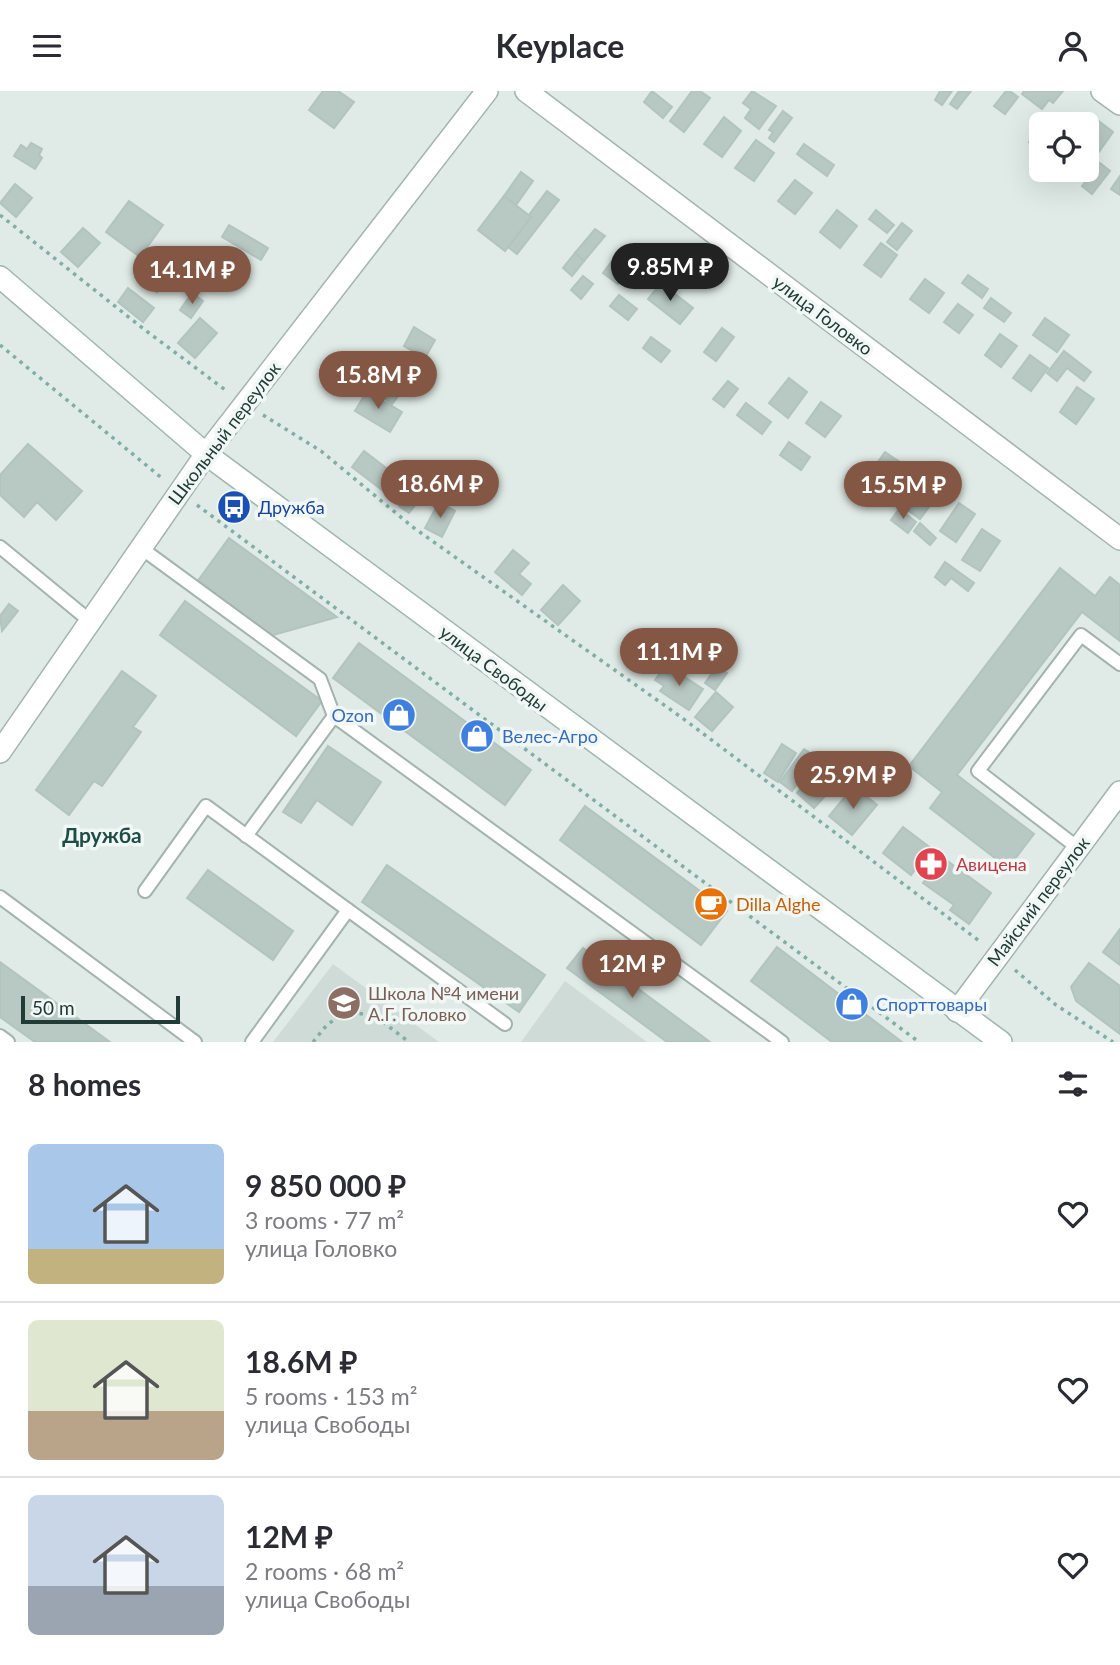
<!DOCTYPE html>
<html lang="en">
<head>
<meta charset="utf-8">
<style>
	:root { --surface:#fff; --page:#f2f2f3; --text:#2b2b33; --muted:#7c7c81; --line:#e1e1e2; --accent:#845744 }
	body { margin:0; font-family:Lato,sans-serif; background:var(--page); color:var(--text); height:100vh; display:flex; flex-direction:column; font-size:26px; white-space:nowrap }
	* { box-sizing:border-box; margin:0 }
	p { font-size:23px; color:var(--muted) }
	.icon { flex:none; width:38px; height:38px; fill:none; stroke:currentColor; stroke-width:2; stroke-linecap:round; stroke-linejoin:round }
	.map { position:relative; height:951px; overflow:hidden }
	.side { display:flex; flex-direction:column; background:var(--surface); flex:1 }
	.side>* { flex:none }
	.controls { position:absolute; left:1029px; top:21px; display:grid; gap:14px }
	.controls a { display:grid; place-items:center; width:70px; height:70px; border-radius:10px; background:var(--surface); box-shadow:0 7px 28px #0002; font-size:35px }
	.scale { position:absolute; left:21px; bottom:18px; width:159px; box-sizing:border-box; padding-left:7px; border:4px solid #213b36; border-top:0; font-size:19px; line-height:24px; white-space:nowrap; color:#213b36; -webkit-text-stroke:5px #f0f7f5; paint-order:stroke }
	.price { position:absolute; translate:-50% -60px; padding:0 16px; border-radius:24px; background:var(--accent); color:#fff; font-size:23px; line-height:46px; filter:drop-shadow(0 2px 4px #0008) }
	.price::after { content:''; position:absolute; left:50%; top:42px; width:21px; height:16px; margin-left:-10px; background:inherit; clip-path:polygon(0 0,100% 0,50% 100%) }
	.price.on { background:#222; color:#fff }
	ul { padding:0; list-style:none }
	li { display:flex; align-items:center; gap:21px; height:175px; padding:0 28px }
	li+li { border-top:2px solid var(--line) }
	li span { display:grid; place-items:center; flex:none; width:196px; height:140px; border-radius:10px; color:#555 }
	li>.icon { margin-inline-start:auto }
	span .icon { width:84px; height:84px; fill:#fffc; stroke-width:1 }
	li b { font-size:30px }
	h2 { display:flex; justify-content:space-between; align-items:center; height:84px; padding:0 28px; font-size:30px }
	header { display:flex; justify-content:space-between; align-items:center; height:91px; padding:0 28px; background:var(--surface); font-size:32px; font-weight:700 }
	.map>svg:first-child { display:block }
	.built { fill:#cedbd6 }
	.building { fill:#b8c8c3; stroke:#b2c4bf; stroke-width:2 }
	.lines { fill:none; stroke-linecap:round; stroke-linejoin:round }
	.lane-casing { stroke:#a3b3ae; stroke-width:16 }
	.street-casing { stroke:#a3b3ae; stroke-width:24 }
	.secondary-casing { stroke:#9fb6b0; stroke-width:24 }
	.path { stroke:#80aea5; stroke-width:3.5; stroke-dasharray:3.5 5; stroke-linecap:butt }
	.lane { stroke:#fff; stroke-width:12 }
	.street { stroke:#fff; stroke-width:21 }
	.secondary { stroke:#fff; stroke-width:21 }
	.labels { text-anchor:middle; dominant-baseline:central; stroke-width:7; stroke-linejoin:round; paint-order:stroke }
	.street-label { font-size:18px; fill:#213b36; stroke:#f0f7f5 }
	.transit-label { font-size:18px; fill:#164399; stroke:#f0f7f5; text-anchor:start }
	.shop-label { font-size:18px; fill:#366cbe; stroke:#f0f7f5; text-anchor:start }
	.health-label { font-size:18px; fill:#be3a42; stroke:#f0f7f5; text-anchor:start }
	.food-label { font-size:18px; fill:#c56008; stroke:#f0f7f5; text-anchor:start }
	.education-label { font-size:18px; fill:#785e54; stroke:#f0f7f5; text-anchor:start }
	.quarter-label { font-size:21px; font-weight:bold; fill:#1d4d46; stroke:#f0f7f5 }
</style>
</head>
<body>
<header><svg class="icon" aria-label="menu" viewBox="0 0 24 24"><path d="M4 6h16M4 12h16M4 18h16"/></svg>Keyplace<svg class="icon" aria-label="person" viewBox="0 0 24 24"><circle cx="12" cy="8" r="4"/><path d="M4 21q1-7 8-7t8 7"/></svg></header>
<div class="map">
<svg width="1120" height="951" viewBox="0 0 1120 951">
	<rect width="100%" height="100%" fill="#e0ebe7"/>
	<g class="built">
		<polygon points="333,873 439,951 273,951"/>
		<polygon points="565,890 647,951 521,951"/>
	</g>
	<g class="building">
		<polygon points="323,0 338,0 354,11 334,37 309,19"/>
		<polygon points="652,0 672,16 663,27 644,11"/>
		<polygon points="692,0 700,0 710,7 684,41 670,30"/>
		<polygon points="752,0 776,15 759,38 745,27 751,18 743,12"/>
		<polygon points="940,0 952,0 942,14 935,9"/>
		<polygon points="959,0 971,0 957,18 950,13"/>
		<polygon points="1006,0 1010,0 1018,6 1005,23 994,15"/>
		<polygon points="1024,0 1063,0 1053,12 1049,9 1042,18 1022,3"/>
		<polygon points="783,20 792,27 774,51 769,47 773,41 769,39"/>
		<polygon points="724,26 741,40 722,66 704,53"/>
		<polygon points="1096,28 1113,41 1096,65 1087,58 1087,41"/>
		<polygon points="1037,41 1041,45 1041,60 1029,51"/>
		<polygon points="756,49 774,62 754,90 735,77"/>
		<polygon points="31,52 42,58 39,64 42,67 35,78 14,65 21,54 27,58"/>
		<polygon points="804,53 834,74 827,85 797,63"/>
		<polygon points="1100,72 1110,80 1092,103 1082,95"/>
		<polygon points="521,81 533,90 516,114 504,105"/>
		<polygon points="1120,85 1120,104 1111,98"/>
		<polygon points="795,89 812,102 795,123 778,110"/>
		<polygon points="15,93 32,107 16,126 0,112"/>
		<polygon points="547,100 559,109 517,163 508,156 531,126 529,124"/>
		<polygon points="504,105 531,126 505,160 478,139"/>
		<polygon points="129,110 163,134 140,166 106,141"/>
		<polygon points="837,119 857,135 840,157 820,141"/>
		<polygon points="876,119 894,134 887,142 869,128"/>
		<polygon points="902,132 912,140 897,159 887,151"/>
		<polygon points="229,134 268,157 261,169 222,146"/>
		<polygon points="83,137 100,152 78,176 61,161"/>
		<polygon points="595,138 605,145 584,170 575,162"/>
		<polygon points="881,152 897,164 881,186 864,174"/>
		<polygon points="620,159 635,171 618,193 603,182"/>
		<polygon points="575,162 584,170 572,185 563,177"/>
		<polygon points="160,170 173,180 157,201 144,191"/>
		<polygon points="968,184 988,198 982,207 962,192"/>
		<polygon points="583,185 593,193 581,208 571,199"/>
		<polygon points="925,188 944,202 929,222 910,208"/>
		<polygon points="661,192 693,217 680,233 648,208"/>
		<polygon points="128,197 154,217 143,231 118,211"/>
		<polygon points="192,202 203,210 191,227 180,219"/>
		<polygon points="619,204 637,218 628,229 610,215"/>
		<polygon points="991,207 1011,222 1004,231 984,217"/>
		<polygon points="958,213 973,224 959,242 944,231"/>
		<polygon points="200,227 217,242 195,267 178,252"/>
		<polygon points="1045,227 1069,244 1057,261 1033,244"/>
		<polygon points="414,236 435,249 425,267 404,255"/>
		<polygon points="722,237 734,246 716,270 704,261"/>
		<polygon points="1000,243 1017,255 1001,276 985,264"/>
		<polygon points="651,246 670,260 661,271 643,257"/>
		<polygon points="1064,260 1091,281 1084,290 1067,277 1057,290 1047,282"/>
		<polygon points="1030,264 1048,277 1031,300 1013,287"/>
		<polygon points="387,280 406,295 392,313 373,298"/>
		<polygon points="789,287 807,301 788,327 769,312"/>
		<polygon points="728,290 738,298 724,316 713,308"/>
		<polygon points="1077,296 1094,308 1076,333 1060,321"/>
		<polygon points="367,300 402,321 390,341 355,320"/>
		<polygon points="821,311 841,325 825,346 806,332"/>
		<polygon points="746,312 771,331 762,343 737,324"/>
		<polygon points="789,351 810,366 801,379 780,364"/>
		<polygon points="28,353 82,400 56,429 37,411 24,426 0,404 0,384"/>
		<polygon points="364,360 402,389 390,405 352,376"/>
		<polygon points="885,361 903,373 885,399 867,386"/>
		<polygon points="455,386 476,401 468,413 446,397"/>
		<polygon points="921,392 937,405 920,428 904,416"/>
		<polygon points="413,397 423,404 409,422 399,415"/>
		<polygon points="439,411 455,420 442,446 425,437"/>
		<polygon points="959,412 975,423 956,451 940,440"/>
		<polygon points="899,418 916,431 908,442 891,429"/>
		<polygon points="920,432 936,447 930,454 914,440"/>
		<polygon points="982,438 1000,450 980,480 962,469"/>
		<polygon points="229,447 337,526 270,545 197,491"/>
		<polygon points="513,459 529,472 519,483 531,493 522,504 495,481"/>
		<polygon points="945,471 974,492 968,500 951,487 945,494 935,486"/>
		<polygon points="1060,477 1095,505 1110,486 1120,494 1120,550 1082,521 957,684 1034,743 1008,777 930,717 942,701 909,675"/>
		<polygon points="563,494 580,510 558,534 541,519"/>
		<polygon points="185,510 322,610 296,645 160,544"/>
		<polygon points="9,513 18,520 2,540 0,525"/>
		<polygon points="359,552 531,679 505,714 333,587"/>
		<polygon points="717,575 727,582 715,599 705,592"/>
		<polygon points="662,579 670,584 674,579 703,598 689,619 660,600 664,595 655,589"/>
		<polygon points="122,580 156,605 133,636 141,641 102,695 94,690 69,724 36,699"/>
		<polygon points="716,601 733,616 712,640 695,626"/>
		<polygon points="782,653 796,662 778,691 764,682"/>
		<polygon points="328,655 381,691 352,734 317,709 301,732 283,721"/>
		<polygon points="804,658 816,666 792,700 780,691"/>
		<polygon points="818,678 836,693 814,717 797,702"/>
		<polygon points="854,695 877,714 852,744 829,725"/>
		<polygon points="585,715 727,820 701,854 560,749"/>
		<polygon points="903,736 932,758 911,784 883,762"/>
		<polygon points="942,766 991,802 969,833 950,819 954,814 923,792"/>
		<polygon points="387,774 545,884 519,921 362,811"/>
		<polygon points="208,779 293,840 273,869 187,807"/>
		<polygon points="1120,838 1120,874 1103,861"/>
		<polygon points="777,856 902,951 832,951 751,890"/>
		<polygon points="583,857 710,951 667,951 567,877"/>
		<polygon points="0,871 110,951 35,951 0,926"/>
		<polygon points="1089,872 1120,895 1120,943 1076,910 1071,896"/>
	</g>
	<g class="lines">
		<g class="lane-casing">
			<g id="lane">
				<polyline points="0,456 90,530"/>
				<polyline points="141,457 320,588 334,625 782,951"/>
				<polyline points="246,745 334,625"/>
				<polyline points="1078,757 978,680 1081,544 1120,573"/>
				<polyline points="145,800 206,715 348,819"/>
				<polyline points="0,806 195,951"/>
				<polyline points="0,945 8,951"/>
				<polyline points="252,951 348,819 505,933"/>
			</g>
		</g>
		<g class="street-casing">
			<g id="street">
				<polyline points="526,0 1120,448"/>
				<polyline points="1102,0 1120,13"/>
				<polyline points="0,661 206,363 487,0"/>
				<polyline points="957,920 1120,701"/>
			</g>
		</g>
		<g class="secondary-casing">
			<polyline id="secondary" points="0,186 206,363 1001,951"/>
		</g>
		<g class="path">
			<polyline points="0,124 145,239 228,301"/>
			<polyline points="0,254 163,388"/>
			<polyline points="263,324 321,360 414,437 681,626 982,852"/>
			<polyline points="197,414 919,951"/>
			<polyline points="1015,879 1056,914 1113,951"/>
			<polyline points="313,951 326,935 345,920 375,925 409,951"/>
		</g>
		<use href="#lane" class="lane"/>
		<use href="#street" class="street"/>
		<use href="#secondary" class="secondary"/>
	</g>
	<defs>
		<g id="bus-disc" transform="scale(1.75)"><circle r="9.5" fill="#1a4fb4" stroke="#f0f7f5"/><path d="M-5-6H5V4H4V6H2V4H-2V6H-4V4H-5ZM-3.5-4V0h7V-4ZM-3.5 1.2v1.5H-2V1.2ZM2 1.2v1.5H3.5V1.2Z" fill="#fff"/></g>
		<g id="shop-disc" transform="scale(1.75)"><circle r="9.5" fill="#3f7fe0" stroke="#f0f7f5"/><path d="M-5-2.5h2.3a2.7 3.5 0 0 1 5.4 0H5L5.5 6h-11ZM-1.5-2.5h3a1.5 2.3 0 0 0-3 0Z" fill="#fff"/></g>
		<g id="pharmacy-disc" transform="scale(1.75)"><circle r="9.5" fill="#e0444e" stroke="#f0f7f5"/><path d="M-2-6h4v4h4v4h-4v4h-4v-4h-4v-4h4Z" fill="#fff"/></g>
		<g id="cafe-disc" transform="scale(1.75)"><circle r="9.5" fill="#e8710a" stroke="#f0f7f5"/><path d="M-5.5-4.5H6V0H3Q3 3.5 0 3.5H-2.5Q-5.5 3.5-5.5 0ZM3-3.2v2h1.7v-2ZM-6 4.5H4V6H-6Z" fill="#fff"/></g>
		<g id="school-disc" transform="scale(1.75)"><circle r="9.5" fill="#8d6e63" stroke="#f0f7f5"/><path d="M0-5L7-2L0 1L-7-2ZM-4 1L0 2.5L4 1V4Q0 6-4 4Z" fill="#fff"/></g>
	</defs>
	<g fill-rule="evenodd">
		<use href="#bus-disc" x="234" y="416"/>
		<use href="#shop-disc" x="399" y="624"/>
		<use href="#shop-disc" x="477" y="645"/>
		<use href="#pharmacy-disc" x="931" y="773"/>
		<use href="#cafe-disc" x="711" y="813"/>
		<use href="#school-disc" x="344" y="912"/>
		<use href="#shop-disc" x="852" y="913"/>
	</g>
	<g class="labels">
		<g class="street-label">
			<text transform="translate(823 224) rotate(37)">улица Головко</text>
			<text transform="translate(224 342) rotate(-53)">Школьный переулок</text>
			<text transform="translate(494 577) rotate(37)">улица Свободы</text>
			<text transform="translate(1038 810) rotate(-53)">Майский переулок</text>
		</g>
		<g class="transit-label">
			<text x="258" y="416">Дружба</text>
		</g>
		<g class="shop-label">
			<text x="374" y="624" text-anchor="end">Ozon</text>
			<text x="502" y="645">Велес-Агро</text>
			<text x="876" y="913">Спорттовары</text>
		</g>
		<g class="health-label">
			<text x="956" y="773">Авицена</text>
		</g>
		<g class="food-label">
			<text x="736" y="813">Dilla Alghe</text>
		</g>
		<g class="education-label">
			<text x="368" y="902">Школа №4 имени<tspan x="368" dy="21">А.Г. Головко</tspan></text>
		</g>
		<g class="quarter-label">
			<text x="102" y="743">Дружба</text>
		</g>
	</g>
</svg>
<div class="controls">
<a><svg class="icon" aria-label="locate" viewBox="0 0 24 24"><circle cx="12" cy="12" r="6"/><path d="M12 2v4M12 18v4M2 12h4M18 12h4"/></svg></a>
</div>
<div class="scale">50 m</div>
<b class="price on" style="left:670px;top:212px">9.85M ₽</b>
<b class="price" style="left:192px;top:215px">14.1M ₽</b>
<b class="price" style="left:378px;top:320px">15.8M ₽</b>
<b class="price" style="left:440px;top:429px">18.6M ₽</b>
<b class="price" style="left:903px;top:430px">15.5M ₽</b>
<b class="price" style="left:679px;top:597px">11.1M ₽</b>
<b class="price" style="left:853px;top:720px">25.9M ₽</b>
<b class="price" style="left:632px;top:909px">12M ₽</b>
</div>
<section class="side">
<h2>8 homes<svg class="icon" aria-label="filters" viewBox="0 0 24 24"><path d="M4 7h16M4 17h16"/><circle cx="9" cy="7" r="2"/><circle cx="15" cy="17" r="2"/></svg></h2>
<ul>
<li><span style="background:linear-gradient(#a9c7e8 75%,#c2b280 0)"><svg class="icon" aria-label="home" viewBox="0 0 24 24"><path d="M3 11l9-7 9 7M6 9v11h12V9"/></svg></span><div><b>9 850 000 ₽</b><p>3 rooms · 77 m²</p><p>улица Головко</p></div><svg class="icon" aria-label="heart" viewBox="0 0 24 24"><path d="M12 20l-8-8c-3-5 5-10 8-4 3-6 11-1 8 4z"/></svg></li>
<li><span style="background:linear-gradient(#dfe7d0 65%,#b9a48a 0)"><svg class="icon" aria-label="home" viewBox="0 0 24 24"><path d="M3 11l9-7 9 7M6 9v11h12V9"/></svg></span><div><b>18.6M ₽</b><p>5 rooms · 153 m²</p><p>улица Свободы</p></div><svg class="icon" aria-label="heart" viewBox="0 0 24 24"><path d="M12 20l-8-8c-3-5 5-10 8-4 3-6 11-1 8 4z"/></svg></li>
<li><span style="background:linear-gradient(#c9d6e8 65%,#9aa5b1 0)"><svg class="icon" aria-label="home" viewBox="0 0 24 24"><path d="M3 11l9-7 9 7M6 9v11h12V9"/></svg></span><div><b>12M ₽</b><p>2 rooms · 68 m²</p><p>улица Свободы</p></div><svg class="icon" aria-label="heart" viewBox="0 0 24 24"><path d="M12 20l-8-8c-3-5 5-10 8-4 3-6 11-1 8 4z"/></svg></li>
</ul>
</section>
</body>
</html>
